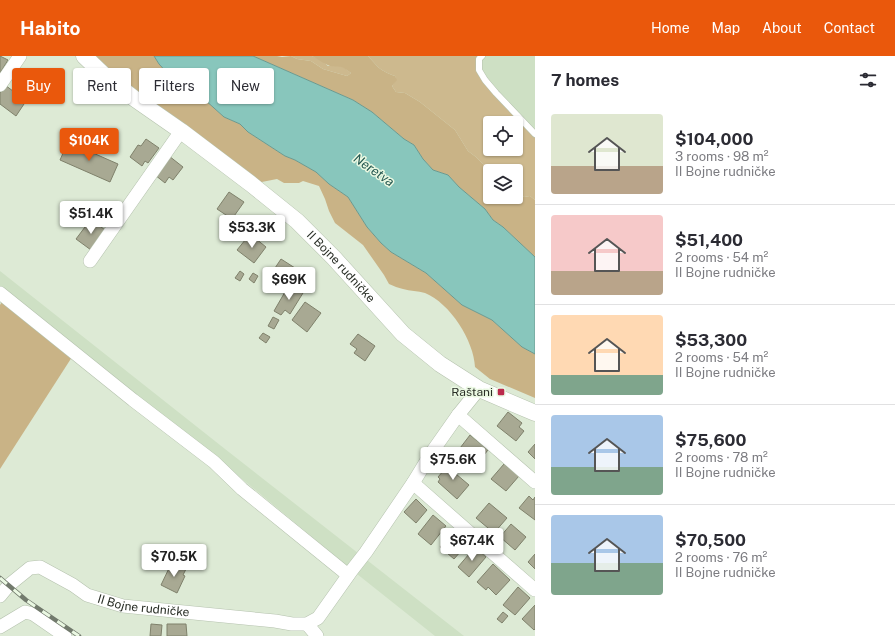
<!DOCTYPE html>
<html lang="en">
<head>
<meta charset="utf-8">
<style>
	:root { --surface:#fff; --page:#f7f7f7; --text:#2b2b33; --muted:#7c7c81; --line:#e1e1e2; --accent:#ea580c }
	body { margin:0; font-family:"Public Sans",sans-serif; background:var(--page); color:var(--text); height:100vh; display:flex; flex-direction:column; font-size:15px; white-space:nowrap }
	* { box-sizing:border-box; margin:0 }
	p { font-size:13px; color:var(--muted) }
	.icon { flex:none; width:22px; height:22px; fill:none; stroke:currentColor; stroke-width:2; stroke-linecap:round; stroke-linejoin:round }
	.map { position:relative; flex:1; overflow:hidden }
	.details { display:flex; flex-direction:column; background:var(--surface); width:360px }
	.details>* { flex:none }
	.hud { position:absolute; left:12px; top:12px; width:380px; height:36px; display:flex; gap:8px }
	.controls { position:absolute; left:483px; top:60px; display:grid; gap:8px }
	.controls a { display:grid; place-items:center; width:40px; height:40px; border-radius:4px; background:var(--surface); box-shadow:0 1px 3px #0004; font-size:20px }
	.price { position:absolute; translate:-50% -34px; padding:0 9px; border-radius:4px; background:#fff; color:#222; font-size:13px; line-height:26px; filter:drop-shadow(0 1px 2px #0008) }
	.price::after { content:''; position:absolute; left:50%; top:24px; width:12px; height:9px; margin-left:-6px; background:inherit; clip-path:polygon(0 0,100% 0,50% 100%) }
	.price.selected { background:var(--accent); color:#fff }
	ul { padding:0; list-style:none }
	li { display:flex; align-items:center; gap:12px; height:100px; padding:0 16px }
	li+li { border-top:1px solid var(--line) }
	li span { display:grid; place-items:center; flex:none; width:112px; height:80px; border-radius:4px; color:#555 }
	li>.icon { margin-inline-start:auto }
	span .icon { width:48px; height:48px; fill:#fffc; stroke-width:1 }
	li b { font-size:17px }
	h2 { display:flex; justify-content:space-between; align-items:center; height:48px; padding:0 16px; font-size:17px }
	.tag { padding:0 14px; border-radius:4px; background:var(--surface); box-shadow:0 1px 3px #0004; font-size:14px; line-height:36px }
	.tag.selected { background:var(--accent); color:#fff }
	header { display:flex; align-items:center; gap:24px; box-sizing:border-box; height:56px; padding:0 20px; background:var(--accent); color:#fff }
	header strong { font-size:19px }
	nav { display:flex; gap:22px; margin-inline-start:auto; font-size:14px }
	main { display:flex; flex:1; min-height:0 }
	.map>svg:first-child { display:block }
	.built { fill:#cee0c4 }
	.green { fill:#cdb98e; fill-rule:evenodd }
	.forest { fill:#c9b386 }
	.water { fill:#88c6bc; stroke:#6c998f }
	.building { fill:#a8a993; stroke:#7f816b }
	.lines { fill:none; stroke-linecap:round; stroke-linejoin:round }
	.service-casing { stroke:#b5c2ae; stroke-width:7 }
	.minor-casing { stroke:#b5c2ae; stroke-width:14 }
	.tertiary-casing { stroke:#b5c2ae; stroke-width:17 }
	.service { stroke:#fff; stroke-width:6 }
	.minor { stroke:#fff; stroke-width:13 }
	.tertiary { stroke:#fff; stroke-width:16 }
	.rail-casing { stroke:#727a6d; stroke-width:4.5 }
	.rail { stroke:#eaf8e2; stroke-width:3; stroke-dasharray:9; stroke-linecap:butt }
	.poi-dot { fill:#bb2a4c; stroke:#eaf8e2; stroke-width:1.5 }
	.labels { text-anchor:middle; dominant-baseline:central; stroke-width:3; stroke-linejoin:round; paint-order:stroke }
	.street-label { font-size:12px; fill:#2a2f27; stroke:#eaf8e2 }
	.poi-label { font-size:12px; fill:#2a2f27; stroke:#eaf8e2; text-anchor:end }
	.water-label { font-size:13px; font-style:italic; fill:#22564f; stroke:#eaf8e2 }
</style>
</head>
<body>
<header>
<strong>Habito</strong>
<nav><a>Home</a><a>Map</a><a>About</a><a>Contact</a></nav>
</header>
<main>
<div class="map">
<svg width="535" height="580" viewBox="0 0 535 580">
	<rect width="100%" height="100%" fill="#ddead5"/>
	<g class="built">
		<polygon points="482,0 535,0 535,78 479,14"/>
		<polygon points="0,215 225,393 464,580 435,580 352,514 247,427 0,232"/>
	</g>
	<g class="green">
		<polygon points="291,0 312,0 321,4 328,10 342,10 351,17 347,20 323,13 311,5 297,3"/>
		<path d="M368,0H482L479,14L535,78V144L530,140L524,141L516,137V115H490L476,101L468,95L455,74L420,46L405,37L396,36L392,30L396,24L395,20C379,14 379,12 368,0ZM490,67H516V93H490Z"/>
	</g>
	<g class="forest">
		<path d="M84,0H154L159,8L181,29L204,43L224,61L240,68L248,76L285,100L295,104L316,116L329,128L348,141L367,171L381,187L391,196L426,217L462,249L492,264L522,291L535,298V342L490,323L475,311C474,285 450,247 425,237C418,235 410,235 403,233C398,232 394,230 389,228L384,219L363,189L335,167L329,155L325,143L319,130L303,125L299,127H284L277,123L251,128Z"/>
		<path d="M253,0H277L282,1L291,0L297,3L311,5L323,13L347,20L351,17C339,8 342,12 330,10C326,9 316,2 312,0H368C379,12 379,14 395,20L397,24L392,30L396,36L405,37L420,46L455,74L468,95L476,101L490,115V141H516V137L524,141L530,140L535,144V201L503,171L493,164L485,153L459,131L448,119L433,114L423,103L414,89L404,83L372,56L353,44Z"/>
		<polygon points="3,244 72,301 0,413 0,249"/>
	</g>
	<polygon class="water" points="154,0 253,0 353,44 372,56 404,83 414,89 423,103 433,114 448,119 459,131 485,153 493,164 503,171 535,201 535,298 522,291 492,264 462,249 426,217 391,196 381,187 367,171 348,141 329,128 316,116 295,104 285,100 248,76 240,68 224,61 204,43 181,29 170,20 159,8"/>
	<g class="building">
		<polygon points="0,0 8,4 0,17"/>
		<polygon points="5,29 26,45 16,60 0,48 0,37"/>
		<polygon points="146,83 159,92 148,107 145,105 142,110 130,101 138,89 141,90"/>
		<polygon points="68,86 118,108 110,126 60,104"/>
		<polygon points="169,100 183,111 173,124 169,121 165,127 155,119"/>
		<polygon points="229,136 244,146 232,163 217,153"/>
		<polygon points="91,163 105,174 91,194 76,183"/>
		<polygon points="250,178 266,191 254,207 237,194"/>
		<polygon points="281,203 295,212 285,227 281,224 279,228 269,221"/>
		<polygon points="240,215 244,218 240,225 235,222"/>
		<polygon points="253,217 258,220 254,227 249,223"/>
		<polygon points="289,229 303,237 290,258 285,254 281,259 274,255"/>
		<polygon points="305,246 321,257 307,276 292,264"/>
		<polygon points="273,261 279,264 274,273 268,270"/>
		<polygon points="263,277 270,281 266,287 259,282"/>
		<polygon points="358,278 375,290 365,305 354,297 357,293 350,288"/>
		<polygon points="508,356 522,367 519,371 524,375 516,385 497,370"/>
		<polygon points="470,379 488,394 479,405 475,402 471,407 457,396"/>
		<polygon points="535,388 535,403 528,396"/>
		<polygon points="451,406 460,414 456,418 469,429 457,443 438,426 440,423 438,421"/>
		<polygon points="504,408 519,420 506,435 491,423"/>
		<polygon points="529,440 533,444 535,441 535,464 519,452"/>
		<polygon points="416,443 427,454 416,467 404,456"/>
		<polygon points="489,447 507,462 494,477 476,462"/>
		<polygon points="433,459 446,470 431,489 418,478"/>
		<polygon points="511,468 526,481 515,494 500,481"/>
		<polygon points="455,474 469,486 454,503 440,491"/>
		<polygon points="475,491 486,501 469,521 458,511"/>
		<polygon points="535,498 535,513 528,506"/>
		<polygon points="172,506 186,513 183,519 185,520 177,537 161,529"/>
		<polygon points="493,508 510,524 496,539 488,531 486,534 477,526"/>
		<polygon points="518,531 530,542 515,559 503,549"/>
		<polygon points="535,549 535,573 534,574 522,563"/>
		<polygon points="503,556 508,560 502,567 497,563"/>
		<polygon points="151,568 162,569 161,580 150,580"/>
		<polygon points="167,568 186,568 187,580 167,580"/>
	</g>
	<g class="lines">
		<g class="service-casing">
			<polyline id="service" points="482,0 479,3 479,14 485,24 496,37 535,78"/>
		</g>
		<g class="minor-casing">
			<g id="minor">
				<polyline points="0,29 20,0"/>
				<polyline points="90,205 181,75"/>
				<polyline points="0,237 133,344 214,406 242,433 348,519"/>
				<polyline points="458,359 535,426"/>
				<polyline points="413,427 535,534"/>
				<path id="s1" d="M0,540L9,529L30,512L40,511L73,529L87,539L123,550L275,565L292,568H307L318,562L352,514L366,496L413,427L432,396L458,359L479,333"/>
				<polyline points="307,568 317,580"/>
				<polyline points="0,571 25,556 33,558 65,580"/>
			</g>
		</g>
		<g class="tertiary-casing">
			<g id="tertiary">
				<path id="s2" d="M84,0L105,20L135,43L181,75L251,128L297,165L334,202L403,278L440,308L479,333L535,357"/>
			</g>
		</g>
		<use href="#service" class="service"/>
		<use href="#minor" class="minor"/>
		<use href="#tertiary" class="tertiary"/>
		<g class="rail-casing">
			<polyline id="rail" points="0,522 26,544 79,580"/>
		</g>
		<use href="#rail" class="rail"/>
	</g>
	<rect class="poi-dot" x="497" y="332" width="8" height="8" rx="2"/>
	<g class="labels">
		<g class="street-label">
			<text stroke="none"><textPath href="#s2" startOffset="333">II Bojne rudničke</textPath></text>
			<text stroke="none"><textPath href="#s1" startOffset="164">II Bojne rudničke</textPath></text>
		</g>
		<g class="poi-label">
			<text x="493" y="336">Raštani</text>
		</g>
		<g class="water-label">
			<text transform="translate(374 114) rotate(35)">Neretva</text>
		</g>
	</g>
</svg>
<div class="controls">
<a><svg class="icon" aria-label="locate" viewBox="0 0 24 24"><circle cx="12" cy="12" r="6"/><path d="M12 2v4M12 18v4M2 12h4M18 12h4"/></svg></a>
<a><svg class="icon" aria-label="layers" viewBox="0 0 24 24"><path d="M12 4l9 5-9 5-9-5zM3 14l9 5 9-5"/></svg></a>
</div>
<b class="price selected" style="left:89px;top:106px">$104K</b>
<b class="price" style="left:91px;top:179px">$51.4K</b>
<b class="price" style="left:252px;top:193px">$53.3K</b>
<b class="price" style="left:289px;top:245px">$69K</b>
<b class="price" style="left:453px;top:425px">$75.6K</b>
<b class="price" style="left:472px;top:506px">$67.4K</b>
<b class="price" style="left:174px;top:522px">$70.5K</b>
<div class="hud">
<a class="tag selected">Buy</a>
<a class="tag">Rent</a>
<a class="tag">Filters</a>
<a class="tag">New</a>
</div>
</div>
<section class="details">
<h2>7 homes<svg class="icon" aria-label="filters" viewBox="0 0 24 24"><path d="M4 7h16M4 17h16"/><circle cx="9" cy="7" r="2"/><circle cx="15" cy="17" r="2"/></svg></h2>
<ul>
<li><span style="background:linear-gradient(#dfe7d0 65%,#b9a48a 0)"><svg class="icon" aria-label="home" viewBox="0 0 24 24"><path d="M3 11l9-7 9 7M6 9v11h12V9"/></svg></span><div><b>$104,000</b><p>3 rooms · 98 m²</p><p>II Bojne rudničke</p></div></li>
<li><span style="background:linear-gradient(#f6c9c9 70%,#b9a48a 0)"><svg class="icon" aria-label="home" viewBox="0 0 24 24"><path d="M3 11l9-7 9 7M6 9v11h12V9"/></svg></span><div><b>$51,400</b><p>2 rooms · 54 m²</p><p>II Bojne rudničke</p></div></li>
<li><span style="background:linear-gradient(#ffd9b3 75%,#7fa58c 0)"><svg class="icon" aria-label="home" viewBox="0 0 24 24"><path d="M3 11l9-7 9 7M6 9v11h12V9"/></svg></span><div><b>$53,300</b><p>2 rooms · 54 m²</p><p>II Bojne rudničke</p></div></li>
<li><span style="background:linear-gradient(#a9c7e8 65%,#7fa58c 0)"><svg class="icon" aria-label="home" viewBox="0 0 24 24"><path d="M3 11l9-7 9 7M6 9v11h12V9"/></svg></span><div><b>$75,600</b><p>2 rooms · 78 m²</p><p>II Bojne rudničke</p></div></li>
<li><span style="background:linear-gradient(#a9c7e8 60%,#7fa58c 0)"><svg class="icon" aria-label="home" viewBox="0 0 24 24"><path d="M3 11l9-7 9 7M6 9v11h12V9"/></svg></span><div><b>$70,500</b><p>2 rooms · 76 m²</p><p>II Bojne rudničke</p></div></li>
</ul>
</section>
</main>
</body>
</html>
